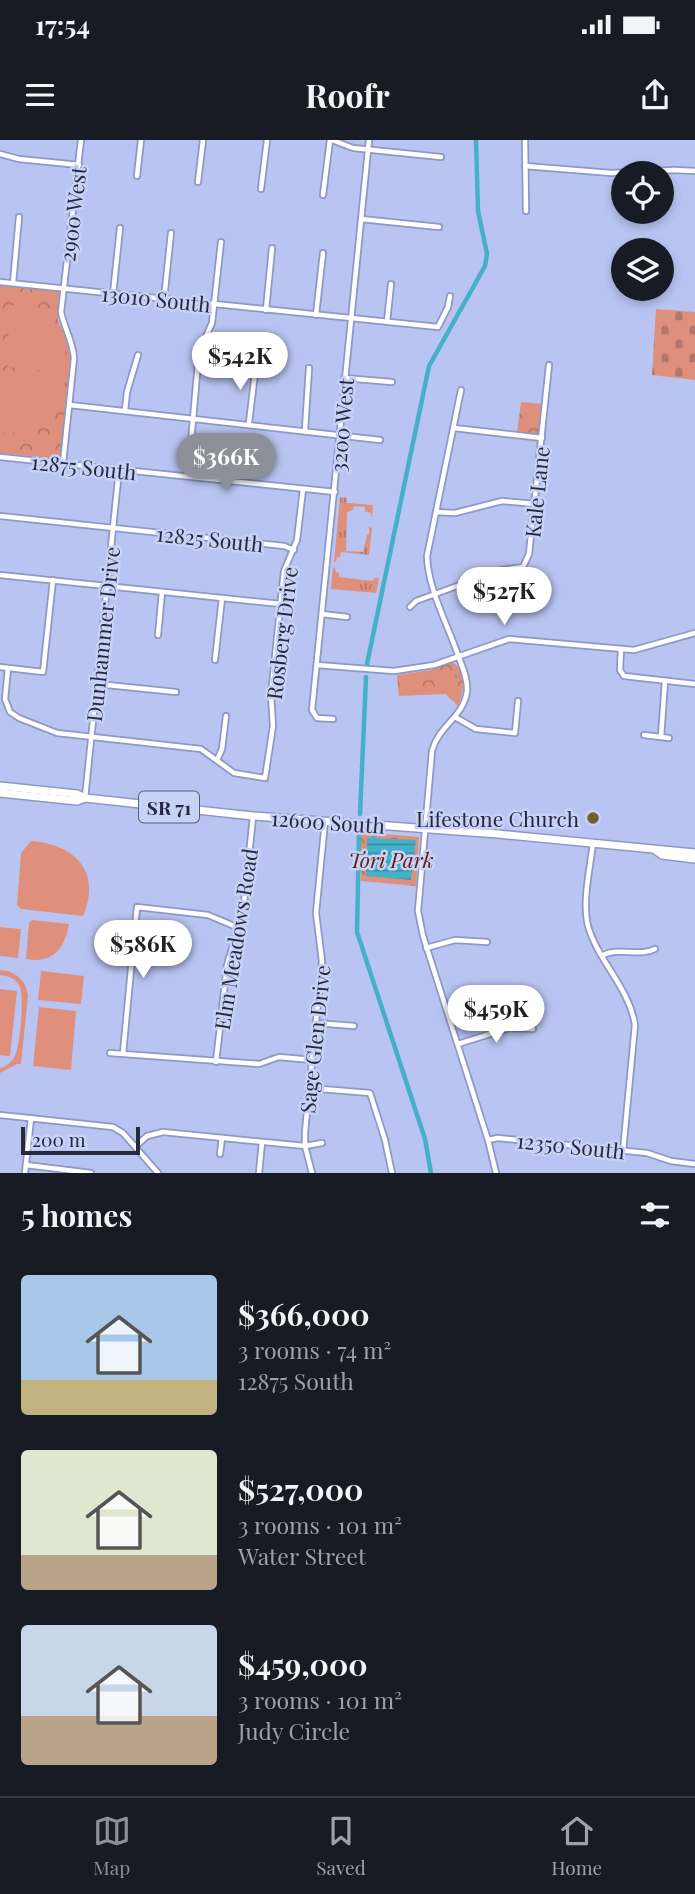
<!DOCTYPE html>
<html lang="en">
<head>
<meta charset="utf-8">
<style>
	:root { --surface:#171b24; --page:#20242c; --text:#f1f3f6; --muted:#9ea1a6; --line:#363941; --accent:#8c9099 }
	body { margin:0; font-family:"Playfair Display",serif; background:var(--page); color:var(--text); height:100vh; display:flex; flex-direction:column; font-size:26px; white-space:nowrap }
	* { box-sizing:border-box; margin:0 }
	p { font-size:23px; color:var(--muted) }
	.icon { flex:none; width:38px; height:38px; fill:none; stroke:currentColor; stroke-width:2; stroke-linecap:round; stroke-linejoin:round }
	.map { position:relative; height:1033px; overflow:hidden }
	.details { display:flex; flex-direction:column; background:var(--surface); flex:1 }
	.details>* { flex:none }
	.controls { position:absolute; left:611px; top:21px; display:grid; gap:14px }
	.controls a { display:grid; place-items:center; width:63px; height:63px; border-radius:50%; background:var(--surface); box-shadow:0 4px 10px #0003; font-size:35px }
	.scale { position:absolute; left:21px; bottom:18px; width:119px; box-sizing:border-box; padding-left:7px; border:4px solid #26293b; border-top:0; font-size:19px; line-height:24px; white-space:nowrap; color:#26293b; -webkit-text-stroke:5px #c8d1f7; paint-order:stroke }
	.price { position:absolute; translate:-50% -60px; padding:0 16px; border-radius:24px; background:#fff; color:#222; font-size:23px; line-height:46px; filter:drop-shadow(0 2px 4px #0008) }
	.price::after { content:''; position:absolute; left:50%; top:42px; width:21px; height:16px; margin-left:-10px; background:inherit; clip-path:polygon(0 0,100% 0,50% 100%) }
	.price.on { background:var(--accent); color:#fff }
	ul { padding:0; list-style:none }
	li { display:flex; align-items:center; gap:21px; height:175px; padding:0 21px }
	li span { display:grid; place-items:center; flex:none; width:196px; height:140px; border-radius:7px; color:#555 }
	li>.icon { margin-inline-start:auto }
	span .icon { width:84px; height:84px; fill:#fffc; stroke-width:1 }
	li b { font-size:30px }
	h2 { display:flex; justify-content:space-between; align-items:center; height:84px; padding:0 21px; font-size:30px }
	.status { display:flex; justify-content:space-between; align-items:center; height:49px; padding:0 35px; background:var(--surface); direction:ltr }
	.status svg { height:19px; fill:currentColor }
	header { display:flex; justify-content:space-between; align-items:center; height:91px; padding:0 21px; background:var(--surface); font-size:32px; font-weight:700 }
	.tab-bar { display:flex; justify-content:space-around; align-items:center; height:98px; border-top:2px solid var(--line); background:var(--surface); font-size:19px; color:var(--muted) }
	.tab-bar a { display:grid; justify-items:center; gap:4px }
	.tab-bar .on { color:var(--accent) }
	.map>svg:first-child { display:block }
	.grass { fill:url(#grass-tufts) }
	.cemetery { fill:url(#cemetery-stones) }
	.park { fill:url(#park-crowns) }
	.pitch { fill:#de907d }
	.water { fill:url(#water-rules) }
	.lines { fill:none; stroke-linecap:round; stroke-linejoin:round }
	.stream { stroke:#44b1c8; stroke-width:2 }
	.canal { stroke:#44b1c8; stroke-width:4.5 }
	.minor-casing { stroke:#8e98c5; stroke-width:8 }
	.primary-casing { stroke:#8e98c5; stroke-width:10 }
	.minor { stroke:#fff; stroke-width:4.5 }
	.primary { stroke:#fff; stroke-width:7 }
	.poi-dot { fill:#6f612f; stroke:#c8d1f7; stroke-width:2.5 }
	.labels { text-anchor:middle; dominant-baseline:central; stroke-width:5; stroke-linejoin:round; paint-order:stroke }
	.shield { fill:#c8d1f7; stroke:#575b73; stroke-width:2 }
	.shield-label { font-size:19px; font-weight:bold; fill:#26293b }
	.street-label { font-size:21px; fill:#26293b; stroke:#c8d1f7 }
	.poi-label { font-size:21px; fill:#26293b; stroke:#c8d1f7; text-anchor:end }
	.park-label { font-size:21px; font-style:italic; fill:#5f2112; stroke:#c8d1f7 }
</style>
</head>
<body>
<div class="status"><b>17:54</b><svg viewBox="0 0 49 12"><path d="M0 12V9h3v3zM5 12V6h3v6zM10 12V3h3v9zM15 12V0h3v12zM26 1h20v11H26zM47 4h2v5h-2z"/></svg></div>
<header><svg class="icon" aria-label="menu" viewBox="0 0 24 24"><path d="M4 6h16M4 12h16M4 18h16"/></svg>Roofr<svg class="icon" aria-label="share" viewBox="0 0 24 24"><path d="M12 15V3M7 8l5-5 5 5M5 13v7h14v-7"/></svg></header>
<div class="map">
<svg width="695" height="1033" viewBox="0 0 695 1033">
	<defs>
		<pattern id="grass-tufts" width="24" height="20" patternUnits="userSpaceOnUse" patternTransform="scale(1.75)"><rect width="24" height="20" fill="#de907d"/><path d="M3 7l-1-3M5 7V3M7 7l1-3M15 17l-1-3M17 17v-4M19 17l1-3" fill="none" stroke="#b47668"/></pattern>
		<pattern id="cemetery-stones" width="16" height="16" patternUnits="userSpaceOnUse" patternTransform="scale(1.75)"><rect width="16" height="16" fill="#de907d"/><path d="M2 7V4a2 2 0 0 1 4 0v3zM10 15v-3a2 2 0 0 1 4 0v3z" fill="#b47668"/></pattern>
		<pattern id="park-crowns" width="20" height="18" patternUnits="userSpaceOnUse" patternTransform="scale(1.75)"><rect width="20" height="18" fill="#de907d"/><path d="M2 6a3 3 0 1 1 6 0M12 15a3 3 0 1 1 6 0" fill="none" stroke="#b47668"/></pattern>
		<pattern id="water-rules" width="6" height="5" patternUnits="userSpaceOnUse" patternTransform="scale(1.75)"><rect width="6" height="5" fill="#44b1c8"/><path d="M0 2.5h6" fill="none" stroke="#3990a4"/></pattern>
	</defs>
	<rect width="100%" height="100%" fill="#b9c4f2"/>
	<g class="grass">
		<polygon points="340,357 347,358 347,363 373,365 372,378 371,373 365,371 365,367 354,366 353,370 347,372 346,411 363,412 367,395 369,394 369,387 372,388 369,415 341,412 340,417 337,417 336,422 334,422"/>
		<polygon points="333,427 335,428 336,432 339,433 339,437 373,441 374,438 379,438 376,453 331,449"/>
	</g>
	<polygon class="cemetery" points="656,169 695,172 695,240 652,235"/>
	<g class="park">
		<polygon points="0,146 59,151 58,181 69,204 71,217 60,319 0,313"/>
		<polygon points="521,262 542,264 539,294 517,292"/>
		<path d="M452,522C467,529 464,553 458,566L446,554L399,556L397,535L431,530Z"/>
		<polygon points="361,692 419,697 416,746 361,741"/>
	</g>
	<g class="pitch">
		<path d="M11,165C50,169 70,194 66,233L9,227L6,223Z"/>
		<path d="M9,233L66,238C60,274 37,296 0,293L5,235Z"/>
		<path d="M31,701C74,704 102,731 83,776L21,769L17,765L21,713Z"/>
		<path d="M32,780L69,784C65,809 52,824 26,819L29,783Z"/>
		<polygon points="0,787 21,789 18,818 0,816"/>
		<path d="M0,830C16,831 26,840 28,856L21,924H17L0,933V928C6,926 10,924 14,918C20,909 25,855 19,845C15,838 8,836 0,835Z"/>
		<polygon points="41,831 84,836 81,864 38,860"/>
		<polygon points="0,849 17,851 10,916 0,915"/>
		<polygon points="39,867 76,871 71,930 33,926"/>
	</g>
	<polygon class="water" points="367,698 416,700 411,740 366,736"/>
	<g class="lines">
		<g class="stream">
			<polyline points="456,536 456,537"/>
			<polyline points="372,697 376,697"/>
		</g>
		<g class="canal">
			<polyline points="367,524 429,226 485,126 487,114 478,71 476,0"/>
			<polyline points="360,674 366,537"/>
			<polyline points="359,694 357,792 425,999 431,1033"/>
		</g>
		<g class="minor-casing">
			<g id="minor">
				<polyline points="332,0 353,8 441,17"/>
				<polyline points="525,0 526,71"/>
				<polyline points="0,14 19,19 79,25"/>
				<polyline points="525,26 611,33 674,30 695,31"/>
				<polyline points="137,36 141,0"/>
				<polyline points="198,42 203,0"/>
				<polyline points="261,49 267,0"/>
				<polyline points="323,55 330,0"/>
				<polyline points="361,79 439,87"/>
				<polyline points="0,142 438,187 448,167 450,156"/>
				<polyline points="13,143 19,77"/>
				<polyline points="113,154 120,88"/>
				<polyline points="164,159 171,93"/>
				<polyline points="266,170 272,108"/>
				<polyline points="316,175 323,113"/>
				<polyline points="387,182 391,144"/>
				<polyline points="344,238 392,242"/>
				<path d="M461,250L427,416C428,449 447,483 458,515C462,526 468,539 467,551C464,577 438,586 432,611L418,771L423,796L488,1000L496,1033"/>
				<polyline points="70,265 380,300"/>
				<polyline points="125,270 127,252 138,215"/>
				<polyline points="249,283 256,224"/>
				<polyline points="454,288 542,298"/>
				<polyline points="305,290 309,228"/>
				<polyline points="0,317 335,352"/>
				<path d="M63,323L74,218C73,202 64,187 61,172L81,0"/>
				<polyline points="188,335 199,212 212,183 221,102"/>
				<polyline points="436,372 455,373 502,361 535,364"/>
				<polyline points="0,376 284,406 294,410"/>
				<polyline points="0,435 281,464"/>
				<polyline points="410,467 416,461 501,430 523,427 529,414 549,225"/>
				<polyline points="322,474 347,477"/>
				<polyline points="158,495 162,452"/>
				<polyline points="621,509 620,530 624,536 695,544"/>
				<polyline points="215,520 222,458"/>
				<polyline points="317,525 394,531 434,525 509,499 634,510 695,493"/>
				<polyline points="0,527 43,532 53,440"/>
				<polyline points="8,528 5,559 10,572 19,578 57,593 201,609 234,633 265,638 273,586 271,555 284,431 297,400 303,349"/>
				<polyline points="97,544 176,552"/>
				<polyline points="455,577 476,589 515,593 518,561"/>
				<polyline points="333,579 317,578 312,570 369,0"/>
				<polyline points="644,595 669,598"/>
				<polyline points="661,597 665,541"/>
				<polyline points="217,620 222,609 226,576"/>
				<polyline points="85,658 119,330"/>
				<path d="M593,703C590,729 582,761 588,786C598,821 630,849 635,885L623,1011"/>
				<polyline points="426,808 455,800 487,802"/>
				<path d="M603,815C620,807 639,817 655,809"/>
				<polyline points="316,883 354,886"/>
				<polyline points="458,904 509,888 533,889"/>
				<polyline points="110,913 259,924 279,917 312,920"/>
				<polyline points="123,913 137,767 208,775 239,788"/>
				<polyline points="216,922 227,825 243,772 253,677"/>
				<polyline points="309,948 370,953 385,1000 392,1033"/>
				<polyline points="0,975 113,987 123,993 158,1033"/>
				<polyline points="488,1000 498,998 647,1013 671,1021 695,1024"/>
				<polyline points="136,1006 147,996 163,992 305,1006 322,1003"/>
				<polyline points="220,1014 222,998"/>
				<polyline points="26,1025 91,1033"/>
				<polyline points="25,1033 31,978"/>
				<polyline points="259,1033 262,1002"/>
				<polyline points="312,1033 305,1006 305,992 322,821 316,773 325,681"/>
			</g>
		</g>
		<g class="primary-casing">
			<g id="primary">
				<polyline points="0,646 77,654 85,658 253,676 498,694 695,713"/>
				<polyline points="0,653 77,661 85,658"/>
				<polyline points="655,710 662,715 695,719"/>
			</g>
		</g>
		<use href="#minor" class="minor"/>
		<use href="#primary" class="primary"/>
	</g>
	<circle class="poi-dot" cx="593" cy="678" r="7"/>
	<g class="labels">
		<rect class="shield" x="139" y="651.5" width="60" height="31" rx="5"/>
		<g class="shield-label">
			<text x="169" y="667">SR 71</text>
		</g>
		<g class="street-label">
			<text transform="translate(72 74) rotate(-83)">2900 West</text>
			<text transform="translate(156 158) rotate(6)">13010 South</text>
			<text transform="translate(341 285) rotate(-85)">3200 West</text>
			<text transform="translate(84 326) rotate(6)">12875 South</text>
			<text transform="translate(536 352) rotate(-84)">Kale Lane</text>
			<text transform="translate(210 398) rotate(6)">12825 South</text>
			<text transform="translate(281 493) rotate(-83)">Rosberg Drive</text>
			<text transform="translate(102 494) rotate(-84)">Dunhammer Drive</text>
			<text transform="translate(328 681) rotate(4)">12600 South</text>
			<text transform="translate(235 799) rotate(-81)">Elm Meadows Road</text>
			<text transform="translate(314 899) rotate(-84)">Sage Glen Drive</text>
			<text transform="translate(571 1005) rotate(6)">12350 South</text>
		</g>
		<g class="poi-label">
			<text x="579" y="678">Lifestone Church</text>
		</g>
		<g class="park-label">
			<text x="391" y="719">Tori Park</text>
		</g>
	</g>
</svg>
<div class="controls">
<a><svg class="icon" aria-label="locate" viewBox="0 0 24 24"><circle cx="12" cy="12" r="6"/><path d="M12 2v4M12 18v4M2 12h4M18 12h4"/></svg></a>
<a><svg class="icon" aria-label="layers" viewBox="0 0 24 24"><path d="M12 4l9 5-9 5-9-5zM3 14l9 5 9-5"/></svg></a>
</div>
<div class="scale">200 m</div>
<b class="price" style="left:240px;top:252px">$542K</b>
<b class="price on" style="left:226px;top:353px">$366K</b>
<b class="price" style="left:504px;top:487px">$527K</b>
<b class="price" style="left:143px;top:840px">$586K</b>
<b class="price" style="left:496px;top:905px">$459K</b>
</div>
<section class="details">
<h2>5 homes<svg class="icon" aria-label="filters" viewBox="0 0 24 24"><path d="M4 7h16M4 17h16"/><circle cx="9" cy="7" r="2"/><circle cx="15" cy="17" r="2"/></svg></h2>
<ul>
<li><span style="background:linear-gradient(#a9c7e8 75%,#c2b280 0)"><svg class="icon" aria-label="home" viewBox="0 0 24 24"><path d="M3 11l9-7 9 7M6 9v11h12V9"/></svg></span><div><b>$366,000</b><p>3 rooms · 74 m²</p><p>12875 South</p></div></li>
<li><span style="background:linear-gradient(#dfe7d0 75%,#b9a48a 0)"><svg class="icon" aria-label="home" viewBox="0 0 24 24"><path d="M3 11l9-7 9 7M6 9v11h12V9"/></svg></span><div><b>$527,000</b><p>3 rooms · 101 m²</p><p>Water Street</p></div></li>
<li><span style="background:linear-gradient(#c9d6e8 65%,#b9a48a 0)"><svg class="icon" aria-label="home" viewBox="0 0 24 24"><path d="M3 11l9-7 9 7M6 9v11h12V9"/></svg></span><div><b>$459,000</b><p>3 rooms · 101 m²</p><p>Judy Circle</p></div></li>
</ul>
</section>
<nav class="tab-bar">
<a class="on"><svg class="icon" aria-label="map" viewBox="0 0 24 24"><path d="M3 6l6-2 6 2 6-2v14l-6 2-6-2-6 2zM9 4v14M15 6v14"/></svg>Map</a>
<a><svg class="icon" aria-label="saved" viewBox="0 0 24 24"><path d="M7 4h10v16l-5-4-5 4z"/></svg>Saved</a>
<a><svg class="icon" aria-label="home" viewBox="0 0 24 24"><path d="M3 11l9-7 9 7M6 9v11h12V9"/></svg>Home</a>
</nav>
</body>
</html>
